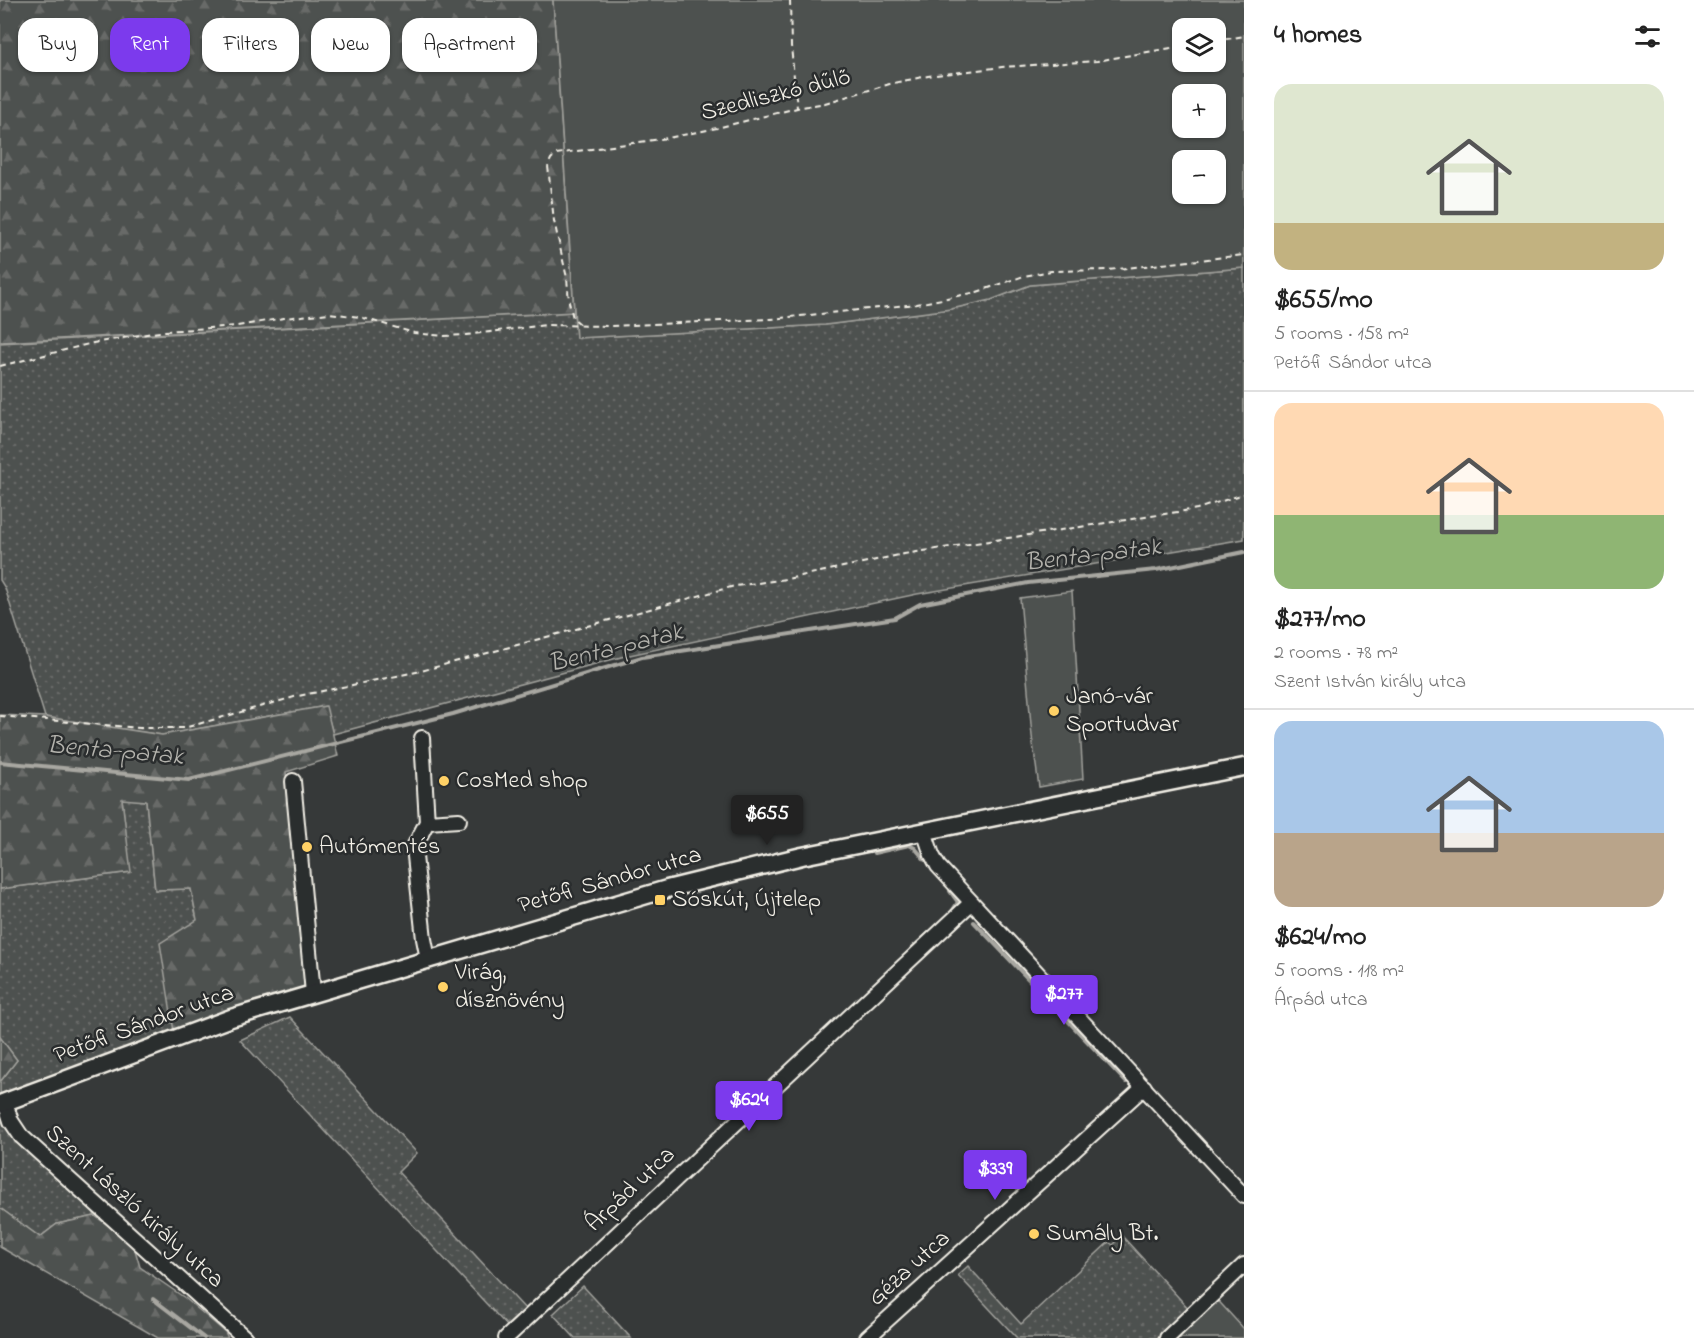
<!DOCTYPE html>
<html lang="en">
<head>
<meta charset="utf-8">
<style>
	:root { --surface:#fff; --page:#f6f6f6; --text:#222; --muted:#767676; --line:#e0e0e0; --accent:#7c3aed }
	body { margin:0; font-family:"Indie Flower",sans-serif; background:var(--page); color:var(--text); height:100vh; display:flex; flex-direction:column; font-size:22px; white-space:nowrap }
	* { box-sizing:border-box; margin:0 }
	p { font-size:20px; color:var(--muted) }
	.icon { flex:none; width:33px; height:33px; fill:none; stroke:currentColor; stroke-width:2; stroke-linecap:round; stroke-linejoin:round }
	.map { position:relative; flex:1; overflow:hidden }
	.side { display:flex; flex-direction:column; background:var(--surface); width:450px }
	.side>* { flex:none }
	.hud { position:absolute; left:18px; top:18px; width:570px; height:54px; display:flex; gap:12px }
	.controls { position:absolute; left:1172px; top:18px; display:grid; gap:12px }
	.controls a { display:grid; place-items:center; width:54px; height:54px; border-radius:12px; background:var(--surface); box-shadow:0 2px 4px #0004; font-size:30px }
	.price { position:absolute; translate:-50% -51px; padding:0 14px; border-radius:6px; background:var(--accent); color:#fff; font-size:20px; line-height:39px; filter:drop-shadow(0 2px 3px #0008) }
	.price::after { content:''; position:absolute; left:50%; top:36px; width:18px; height:14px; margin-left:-9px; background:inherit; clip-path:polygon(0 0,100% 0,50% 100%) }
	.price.current { background:#222; color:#fff }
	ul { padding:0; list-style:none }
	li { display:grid; align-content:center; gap:12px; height:318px; padding:0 30px }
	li+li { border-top:2px solid var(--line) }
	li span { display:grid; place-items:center; height:186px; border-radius:18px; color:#555 }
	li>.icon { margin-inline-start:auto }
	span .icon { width:108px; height:108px; fill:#fffc; stroke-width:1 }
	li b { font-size:26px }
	h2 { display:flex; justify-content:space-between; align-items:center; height:72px; padding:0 30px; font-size:26px }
	.pill { padding:0 21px; border-radius:18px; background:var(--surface); box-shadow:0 2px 4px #0004; font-size:21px; line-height:54px }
	.pill.current { background:var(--accent); color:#fff }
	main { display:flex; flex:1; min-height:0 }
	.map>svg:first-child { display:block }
	.grass { fill:url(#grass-dots); stroke:#a1a19c; stroke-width:1.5 }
	.forest { fill:url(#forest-firs); stroke:#a1a19c; stroke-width:1.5 }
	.garden { fill:#4e514f; stroke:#a1a19c; stroke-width:1.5; fill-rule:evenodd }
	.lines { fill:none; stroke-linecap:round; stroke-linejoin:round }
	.stream { stroke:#a8a7a1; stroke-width:4 }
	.minor-casing { stroke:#f4f1e8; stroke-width:18 }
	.major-casing { stroke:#f4f1e8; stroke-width:21 }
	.path { stroke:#f4f1e8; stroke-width:2; stroke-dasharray:6 4.5; stroke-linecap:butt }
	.minor { stroke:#2a2d2e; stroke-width:14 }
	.major { stroke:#2a2d2e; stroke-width:16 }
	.poi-dot { fill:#ffd166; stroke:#2a2d2e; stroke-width:2 }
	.labels { text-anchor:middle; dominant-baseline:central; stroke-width:5; stroke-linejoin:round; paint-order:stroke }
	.street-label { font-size:24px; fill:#f4f1e8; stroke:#2a2d2e }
	.poi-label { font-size:24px; fill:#f4f1e8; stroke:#2a2d2e; text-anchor:start }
	.water-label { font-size:26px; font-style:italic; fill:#b4b3ad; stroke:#2a2d2e }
</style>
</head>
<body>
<main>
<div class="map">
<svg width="1244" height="1338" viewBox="0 0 1244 1338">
	<defs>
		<pattern id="grass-dots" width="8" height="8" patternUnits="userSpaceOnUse" patternTransform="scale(1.5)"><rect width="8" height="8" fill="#4e514f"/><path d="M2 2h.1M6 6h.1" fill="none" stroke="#686a68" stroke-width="1.8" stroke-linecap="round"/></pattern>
		<pattern id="forest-firs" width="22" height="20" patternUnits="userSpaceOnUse" patternTransform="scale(1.5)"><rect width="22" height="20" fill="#4e514f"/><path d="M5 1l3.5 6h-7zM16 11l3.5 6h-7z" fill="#686a68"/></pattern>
	</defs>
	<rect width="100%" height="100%" fill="#363939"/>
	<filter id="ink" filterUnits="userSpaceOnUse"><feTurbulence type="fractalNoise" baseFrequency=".0167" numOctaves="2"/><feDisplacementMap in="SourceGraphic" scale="12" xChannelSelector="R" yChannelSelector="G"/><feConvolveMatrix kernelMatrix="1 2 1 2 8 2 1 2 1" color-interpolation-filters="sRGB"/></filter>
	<g filter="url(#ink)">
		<g class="grass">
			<polygon points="1244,268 1244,539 917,594 625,656 333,734 325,706 162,735 45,717 5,588 0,580 0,343 574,312 576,338 825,325 951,309 991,300 1030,285"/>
			<polygon points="122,798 146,801 155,890 191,889 197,920 175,1038 0,1104 0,1082 17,1060 0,1037 0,889 130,872"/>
			<polygon points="290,1017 417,1153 398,1172 527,1311 509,1328 240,1040"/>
			<polygon points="0,1110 91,1205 95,1216 57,1224 40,1237 0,1208"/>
			<polygon points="1122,1236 1191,1311 1164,1338 1017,1338 958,1275 968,1266 1021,1324 1109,1242 1113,1245"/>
			<polygon points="583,1286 631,1338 575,1338 553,1314"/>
		</g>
		<g class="forest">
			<polygon points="0,0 553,0 574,312 0,342"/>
			<polygon points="326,706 338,756 286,772 307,995 175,1038 160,943 197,920 191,889 155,890 146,801 122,799 131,872 0,889 0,715 45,717 162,735"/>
			<polygon points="0,1037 17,1060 0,1082"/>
			<polygon points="0,1208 40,1237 57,1224 95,1216 133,1243 140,1267 185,1298 225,1332 228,1338 158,1338 0,1247"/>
		</g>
		<g class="garden">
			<path d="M553,0H1244V268L1030,285L991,300L951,309L825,325L576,338ZM1182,28H1215V62H1182ZM1182,94H1215V128H1182ZM1182,160H1215V194H1182Z"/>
			<polygon points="1072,591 1083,779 1039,787 1032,736 1020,598"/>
			<polygon points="1213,1295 1244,1329 1244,1338 1167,1338"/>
		</g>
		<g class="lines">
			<g class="stream">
				<polyline points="0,762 189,780 453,714 642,657 895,618 920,604 1028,583 1156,570 1244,552"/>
				<polyline points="874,853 909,845 915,848 925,860"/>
				<polyline points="950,891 958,902 951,913"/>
				<polyline points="974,922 1126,1082"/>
				<polyline points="911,949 930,932"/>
				<polyline points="153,1299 204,1338"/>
			</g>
			<g class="minor-casing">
				<g id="minor">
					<polyline points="422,738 427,822 414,847 424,939 428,959"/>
					<polyline points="293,781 313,993"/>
					<polyline points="427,822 459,820"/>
					<polyline points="924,831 932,855 938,866 1244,1196"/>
					<polyline points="5,1102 11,1121 21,1136 245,1338"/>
					<polyline points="506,1338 971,903"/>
					<polyline points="867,1338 1144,1087"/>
					<polyline points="1167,1338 1244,1265"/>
				</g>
			</g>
			<g class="major-casing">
				<polyline id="major" points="0,1104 231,1018 667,889 802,856 1244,767"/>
			</g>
			<g class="path">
				<polyline points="790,0 791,46 797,108"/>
				<polyline points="1215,41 1244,36"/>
				<polyline points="580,324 573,318 569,302 567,278 554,221 548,166 551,159 556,154 668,138 717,128 797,108 825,103 893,83 928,76 1002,67 1097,61 1182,46"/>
				<polyline points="0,366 93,343 165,331 237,326 284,318 329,313 360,317 414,333 444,336 466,335 546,325 609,326 771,319 917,304 977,292 1024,276 1051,271 1108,270 1244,255"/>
				<polyline points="0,716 140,728 184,728 298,696 421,671 735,586 787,579 904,554 1197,509 1244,494"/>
			</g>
			<use href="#minor" class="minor"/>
			<use href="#major" class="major"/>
		</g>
	</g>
	<g class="poi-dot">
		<circle cx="1054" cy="711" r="6"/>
		<circle cx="444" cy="781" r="6"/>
		<circle cx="307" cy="847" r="6"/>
		<rect x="654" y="894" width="12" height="12" rx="3"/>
		<circle cx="443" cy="987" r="6"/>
		<circle cx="1034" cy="1234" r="6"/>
	</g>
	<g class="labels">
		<g class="street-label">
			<text transform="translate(776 96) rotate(-14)">Szedliszkó dűlő</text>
			<text transform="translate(610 881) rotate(-16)">Petőfi Sándor utca</text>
			<text transform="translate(144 1025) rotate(-20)">Petőfi Sándor utca</text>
			<text transform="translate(631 1190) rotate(-43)">Árpád utca</text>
			<text transform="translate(134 1207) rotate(42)">Szent László király utca</text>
			<text transform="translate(910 1269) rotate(-42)">Géza utca</text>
		</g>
		<g class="poi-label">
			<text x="1066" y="697">Janó-vár<tspan x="1066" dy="28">Sportudvar</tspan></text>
			<text x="456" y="781">CosMed shop</text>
			<text x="319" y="847">Autómentés</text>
			<text x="672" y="900">Sóskút, Újtelep</text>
			<text x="455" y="973">Virág,<tspan x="455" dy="28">dísznövény</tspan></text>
			<text x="1046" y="1234">Sumály Bt.</text>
		</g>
		<g class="water-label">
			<text transform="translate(1093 556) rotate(-7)">Benta-patak</text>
			<text transform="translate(616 649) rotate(-14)">Benta-patak</text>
			<text transform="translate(115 752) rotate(5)">Benta-patak</text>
		</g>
	</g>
</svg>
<div class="controls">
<a><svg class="icon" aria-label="layers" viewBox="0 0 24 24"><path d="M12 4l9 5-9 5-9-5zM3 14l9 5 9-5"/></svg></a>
<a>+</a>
<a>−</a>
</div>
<b class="price current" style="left:767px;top:846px">$655</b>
<b class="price" style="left:1064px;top:1026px">$277</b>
<b class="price" style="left:749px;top:1132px">$624</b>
<b class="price" style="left:995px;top:1201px">$339</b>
<div class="hud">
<a class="pill">Buy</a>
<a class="pill current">Rent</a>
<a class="pill">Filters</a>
<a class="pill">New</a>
<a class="pill">Apartment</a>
</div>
</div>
<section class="side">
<h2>4 homes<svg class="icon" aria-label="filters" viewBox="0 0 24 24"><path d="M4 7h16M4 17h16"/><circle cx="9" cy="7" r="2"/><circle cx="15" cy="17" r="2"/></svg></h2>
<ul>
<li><span style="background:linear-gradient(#dfe7d0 75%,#c2b280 0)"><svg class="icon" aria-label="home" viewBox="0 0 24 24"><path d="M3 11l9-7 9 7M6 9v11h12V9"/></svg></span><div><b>$655/mo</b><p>5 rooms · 158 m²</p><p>Petőfi Sándor utca</p></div></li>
<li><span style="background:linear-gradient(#ffd9b3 60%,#8fb573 0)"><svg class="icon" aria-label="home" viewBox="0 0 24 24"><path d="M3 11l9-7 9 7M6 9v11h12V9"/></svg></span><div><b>$277/mo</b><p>2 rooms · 78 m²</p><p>Szent István király utca</p></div></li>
<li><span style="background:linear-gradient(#a9c7e8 60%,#b9a48a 0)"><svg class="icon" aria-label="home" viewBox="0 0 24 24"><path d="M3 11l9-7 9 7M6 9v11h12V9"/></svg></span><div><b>$624/mo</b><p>5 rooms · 118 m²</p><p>Árpád utca</p></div></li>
</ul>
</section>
</main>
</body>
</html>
